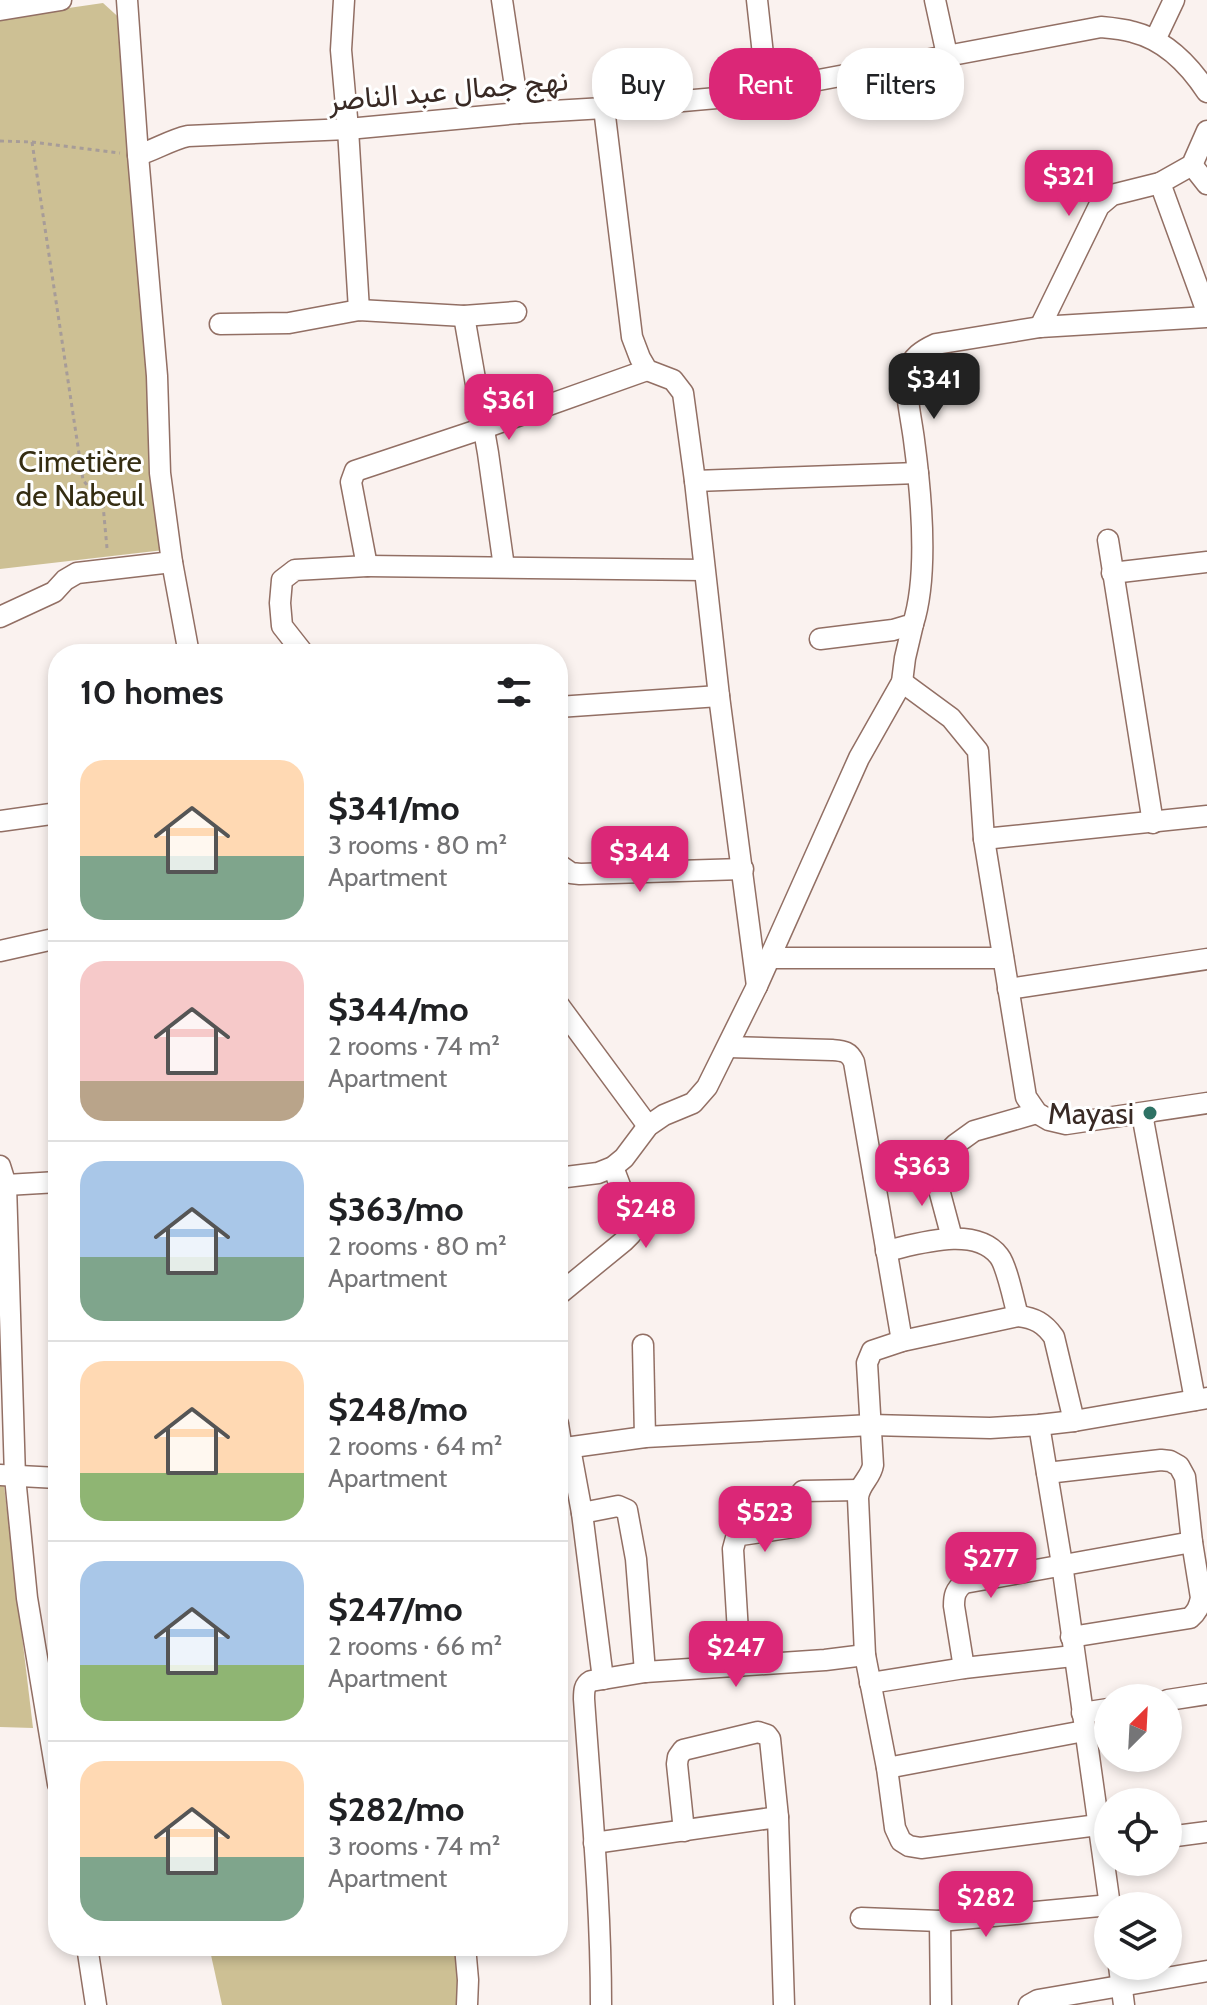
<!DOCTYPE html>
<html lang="en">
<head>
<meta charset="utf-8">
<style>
	:root { --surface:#fff; --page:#f2f2f2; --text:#202124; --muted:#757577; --line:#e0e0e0; --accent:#db2777 }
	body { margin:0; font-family:Cabin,Vazirmatn,sans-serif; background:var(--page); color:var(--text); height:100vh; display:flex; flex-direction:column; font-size:30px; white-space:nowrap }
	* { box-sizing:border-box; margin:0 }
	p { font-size:26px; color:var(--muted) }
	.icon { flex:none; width:44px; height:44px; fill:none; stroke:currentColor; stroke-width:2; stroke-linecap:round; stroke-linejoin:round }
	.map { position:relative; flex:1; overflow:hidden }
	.side { position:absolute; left:48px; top:644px; width:520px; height:1312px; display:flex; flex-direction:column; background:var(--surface); border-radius:32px; box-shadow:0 4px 12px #0003 }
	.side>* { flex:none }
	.top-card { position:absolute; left:592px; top:48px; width:494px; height:72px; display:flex; gap:16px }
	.needle { width:52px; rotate:24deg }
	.controls { position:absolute; left:1094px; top:1684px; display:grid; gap:16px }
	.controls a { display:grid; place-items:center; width:88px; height:88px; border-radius:50%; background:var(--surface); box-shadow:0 4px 12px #0003; font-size:40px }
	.price { position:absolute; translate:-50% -68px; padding:0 18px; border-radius:16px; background:var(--accent); color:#fff; font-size:26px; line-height:52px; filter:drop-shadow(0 2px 4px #0008) }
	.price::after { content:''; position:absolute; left:50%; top:48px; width:24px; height:18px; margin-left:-12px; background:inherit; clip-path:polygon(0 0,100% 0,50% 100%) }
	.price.selected { background:#222; color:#fff }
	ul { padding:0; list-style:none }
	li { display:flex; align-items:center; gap:24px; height:200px; padding:0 32px }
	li+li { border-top:2px solid var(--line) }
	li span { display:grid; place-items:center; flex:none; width:224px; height:160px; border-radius:24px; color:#555 }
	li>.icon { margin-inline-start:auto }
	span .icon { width:96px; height:96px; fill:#fffc; stroke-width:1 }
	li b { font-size:34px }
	h2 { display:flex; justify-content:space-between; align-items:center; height:96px; padding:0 32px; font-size:34px }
	.tag { padding:0 28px; border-radius:32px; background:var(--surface); box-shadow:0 4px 12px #0003; font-size:28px; line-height:72px }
	.tag.selected { background:var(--accent); color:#fff }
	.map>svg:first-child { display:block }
	.green { fill:#cdc094 }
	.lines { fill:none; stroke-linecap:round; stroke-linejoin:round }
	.street-casing { stroke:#926f64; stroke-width:23 }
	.path { stroke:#a79c98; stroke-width:3; stroke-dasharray:4 4; stroke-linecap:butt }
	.street { stroke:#fff; stroke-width:20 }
	.poi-dot { fill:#2e7265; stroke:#fff; stroke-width:3 }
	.labels { text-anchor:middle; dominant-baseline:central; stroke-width:6; stroke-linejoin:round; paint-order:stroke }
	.street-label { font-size:30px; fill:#392a25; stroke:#fff }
	.park-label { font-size:30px; fill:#352d12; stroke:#fff }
	.poi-label { font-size:30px; fill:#392a25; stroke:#fff; text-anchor:end }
</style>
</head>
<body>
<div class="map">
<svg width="1207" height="2005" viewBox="0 0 1207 2005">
	<rect width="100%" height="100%" fill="#faf2ef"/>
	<g class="green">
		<polygon points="103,3 125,23 164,550 0,569 0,18"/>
		<polygon points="0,1484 4,1485 33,1728 0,1727"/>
		<polygon points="209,1946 458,1946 459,2005 222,2005"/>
	</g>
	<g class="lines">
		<g class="street-casing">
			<g id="street">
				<polyline points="127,0 138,155 157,376 160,473 172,562 189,654"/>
				<polyline points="344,0 341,50 348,129 359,310"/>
				<polyline points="502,0 519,113"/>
				<polyline points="757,0 767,91"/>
				<polyline points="935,0 947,55"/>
				<polyline points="0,10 61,0"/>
				<polyline points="1155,40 1174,0"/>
				<polyline points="604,108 632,337 640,358 647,370 673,380 683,393 695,481 719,696 757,986"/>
				<path d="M138,155C155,150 170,140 188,136L348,129L519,113L604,108L728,97L1101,27C1112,28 1123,29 1133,32C1165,40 1190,66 1207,92"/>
				<polyline points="1192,165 1207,184"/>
				<polyline points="1160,183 1207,312"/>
				<polyline points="464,316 488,453 504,567"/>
				<polyline points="220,324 289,323 359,310 464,316 516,312"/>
				<polyline points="1040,327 1099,206 1112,195 1160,183 1192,165 1207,131"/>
				<polyline points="695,481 918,473"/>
				<polyline points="1108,540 1153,823"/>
				<polyline points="367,566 704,570"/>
				<polyline points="1112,573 1207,562"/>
				<polyline points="0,617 54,592 65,580 77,573 172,562"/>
				<path d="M820,639L893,630L913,624C929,574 921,492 914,440C912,423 904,387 907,373C911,357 923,350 936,344L1040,327L1207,317"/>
				<polyline points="304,654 282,626 280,603 282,580 295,570 367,566 351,482 355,471 484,428 647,370"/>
				<polyline points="902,682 951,718 978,751 984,839 1026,1097 1037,1113 1049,1120 1066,1124 1207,1103"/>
				<polyline points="558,707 719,696"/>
				<polyline points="0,821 58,813"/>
				<polyline points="984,839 1207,816"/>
				<polyline points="558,864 571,873 580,874 743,869"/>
				<polyline points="0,951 58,938"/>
				<polyline points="770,958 1003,958"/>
				<polyline points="1008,989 1207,959"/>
				<polyline points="558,1004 648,1126"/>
				<path d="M728,1047L832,1050C843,1051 849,1051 854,1062L902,1341"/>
				<polyline points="1142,1114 1195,1400"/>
				<polyline points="0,1166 6,1185 15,1477 27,1598 58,1784"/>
				<polyline points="933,1167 952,1238"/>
				<polyline points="874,1176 933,1167 956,1144 974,1131 1037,1113"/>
				<polyline points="558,1178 598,1173 613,1167 624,1158 648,1126 664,1115 693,1103 707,1087 757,986 859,758 902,682 905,658 913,624"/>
				<polyline points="6,1185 58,1182"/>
				<path d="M886,1251C918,1244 975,1225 999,1256C1007,1266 1014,1302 1018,1316"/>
				<polyline points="558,1295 624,1241 631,1234 633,1220 613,1167"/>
				<polyline points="643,1345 645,1437"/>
				<path d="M1074,1421L1054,1337C1044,1323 1035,1318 1018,1316L902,1341L872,1351L867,1363L873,1465C871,1478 859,1484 858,1498L865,1655L887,1768L895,1828L901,1841L909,1846L921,1848L1098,1825"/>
				<polyline points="558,1424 562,1449"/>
				<polyline points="1039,1425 1062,1564 1110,1906"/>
				<polyline points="570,1448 582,1513 603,1679"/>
				<polyline points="558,1449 645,1437 871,1425 990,1428 1039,1425 1074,1421 1207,1398"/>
				<path d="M1047,1473L1161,1460L1170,1461L1179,1466L1185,1477L1192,1542L1201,1598C1199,1607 1197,1612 1190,1618L1071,1637"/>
				<polyline points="0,1475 58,1478"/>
				<polyline points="582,1513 618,1506 627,1510 636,1559 645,1672"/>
				<path d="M740,1666L733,1549L736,1538L741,1535L794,1527C802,1519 797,1508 797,1498L803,1491L859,1490"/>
				<path d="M964,1668L954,1606C954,1596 955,1590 964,1583L1192,1542"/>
				<polyline points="870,1683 964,1668 1073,1656"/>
				<polyline points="1168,1700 1207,1694"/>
				<polyline points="1082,1713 1108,1709"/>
				<polyline points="887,1768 1084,1731"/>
				<polyline points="684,1831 677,1764 678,1757 683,1750 758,1732 767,1735 770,1739 778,1817 784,2005"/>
				<polyline points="1168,1837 1207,1832"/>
				<polyline points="594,1843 778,1817"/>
				<polyline points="861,1918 940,1921 1110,1905"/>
				<polyline points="940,1921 941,2005"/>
				<polyline points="87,1946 96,2005"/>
				<polyline points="465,1946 468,1980 467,2005"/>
				<polyline points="1119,1966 1124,2005"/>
				<path d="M601,2005C601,1903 591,1801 584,1699C584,1691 584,1685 591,1681L645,1672L825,1660L865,1655"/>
				<polyline points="1029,2005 1038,2000 1207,1971"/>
			</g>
		</g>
		<g class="path">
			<polyline points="0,141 32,142 120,153"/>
			<polyline points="32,142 83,480 103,505"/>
			<polyline points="107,548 103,505 116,505"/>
		</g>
		<use href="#street" class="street"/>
	</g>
	<circle class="poi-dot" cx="1150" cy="1113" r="8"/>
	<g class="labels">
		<g class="street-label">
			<text transform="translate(448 90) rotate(-5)">نهج جمال عبد الناصر</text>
		</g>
		<g class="park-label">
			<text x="80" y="461">Cimetière<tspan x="80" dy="34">de Nabeul</tspan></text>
		</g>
		<g class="poi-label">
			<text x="1134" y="1113">Mayasi</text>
		</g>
	</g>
</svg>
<div class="controls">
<a><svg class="needle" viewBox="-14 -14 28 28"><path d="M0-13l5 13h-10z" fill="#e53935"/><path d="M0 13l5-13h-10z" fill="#757577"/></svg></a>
<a><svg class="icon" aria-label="locate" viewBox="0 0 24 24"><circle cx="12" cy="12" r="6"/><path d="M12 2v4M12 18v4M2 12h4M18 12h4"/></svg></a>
<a><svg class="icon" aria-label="layers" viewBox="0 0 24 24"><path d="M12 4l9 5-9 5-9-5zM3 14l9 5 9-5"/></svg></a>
</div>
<b class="price" style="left:1069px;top:218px">$321</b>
<b class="price selected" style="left:934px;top:421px">$341</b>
<b class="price" style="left:509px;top:442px">$361</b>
<b class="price" style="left:640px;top:894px">$344</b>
<b class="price" style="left:922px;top:1208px">$363</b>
<b class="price" style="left:646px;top:1250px">$248</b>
<b class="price" style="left:765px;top:1554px">$523</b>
<b class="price" style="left:991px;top:1600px">$277</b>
<b class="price" style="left:736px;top:1689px">$247</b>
<b class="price" style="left:986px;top:1939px">$282</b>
<div class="top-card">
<a class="tag">Buy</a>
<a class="tag selected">Rent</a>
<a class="tag">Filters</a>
</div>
<section class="side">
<h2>10 homes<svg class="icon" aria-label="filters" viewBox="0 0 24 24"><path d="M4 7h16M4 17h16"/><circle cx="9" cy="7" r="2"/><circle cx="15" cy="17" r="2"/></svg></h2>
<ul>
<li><span style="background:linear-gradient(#ffd9b3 60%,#7fa58c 0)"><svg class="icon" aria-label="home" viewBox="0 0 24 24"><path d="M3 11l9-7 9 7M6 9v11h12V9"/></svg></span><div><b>$341/mo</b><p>3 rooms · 80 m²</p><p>Apartment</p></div></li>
<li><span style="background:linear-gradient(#f6c9c9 75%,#b9a48a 0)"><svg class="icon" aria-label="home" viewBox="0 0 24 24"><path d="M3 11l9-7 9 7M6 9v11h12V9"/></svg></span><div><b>$344/mo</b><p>2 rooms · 74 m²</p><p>Apartment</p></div></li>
<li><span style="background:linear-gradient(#a9c7e8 60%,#7fa58c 0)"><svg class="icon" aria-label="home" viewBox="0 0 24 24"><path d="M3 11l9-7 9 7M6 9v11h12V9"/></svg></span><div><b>$363/mo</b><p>2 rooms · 80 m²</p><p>Apartment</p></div></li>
<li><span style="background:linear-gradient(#ffd9b3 70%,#8fb573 0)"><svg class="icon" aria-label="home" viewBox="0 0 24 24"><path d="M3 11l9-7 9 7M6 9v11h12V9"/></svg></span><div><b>$248/mo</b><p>2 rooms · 64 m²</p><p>Apartment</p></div></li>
<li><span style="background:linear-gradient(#a9c7e8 65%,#8fb573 0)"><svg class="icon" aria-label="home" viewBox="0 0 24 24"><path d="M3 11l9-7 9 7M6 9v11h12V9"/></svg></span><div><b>$247/mo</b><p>2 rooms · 66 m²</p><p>Apartment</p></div></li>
<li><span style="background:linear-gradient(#ffd9b3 60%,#7fa58c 0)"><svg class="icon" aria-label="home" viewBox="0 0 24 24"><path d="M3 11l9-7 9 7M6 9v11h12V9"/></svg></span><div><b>$282/mo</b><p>3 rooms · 74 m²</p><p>Apartment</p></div></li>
</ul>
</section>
</div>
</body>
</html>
